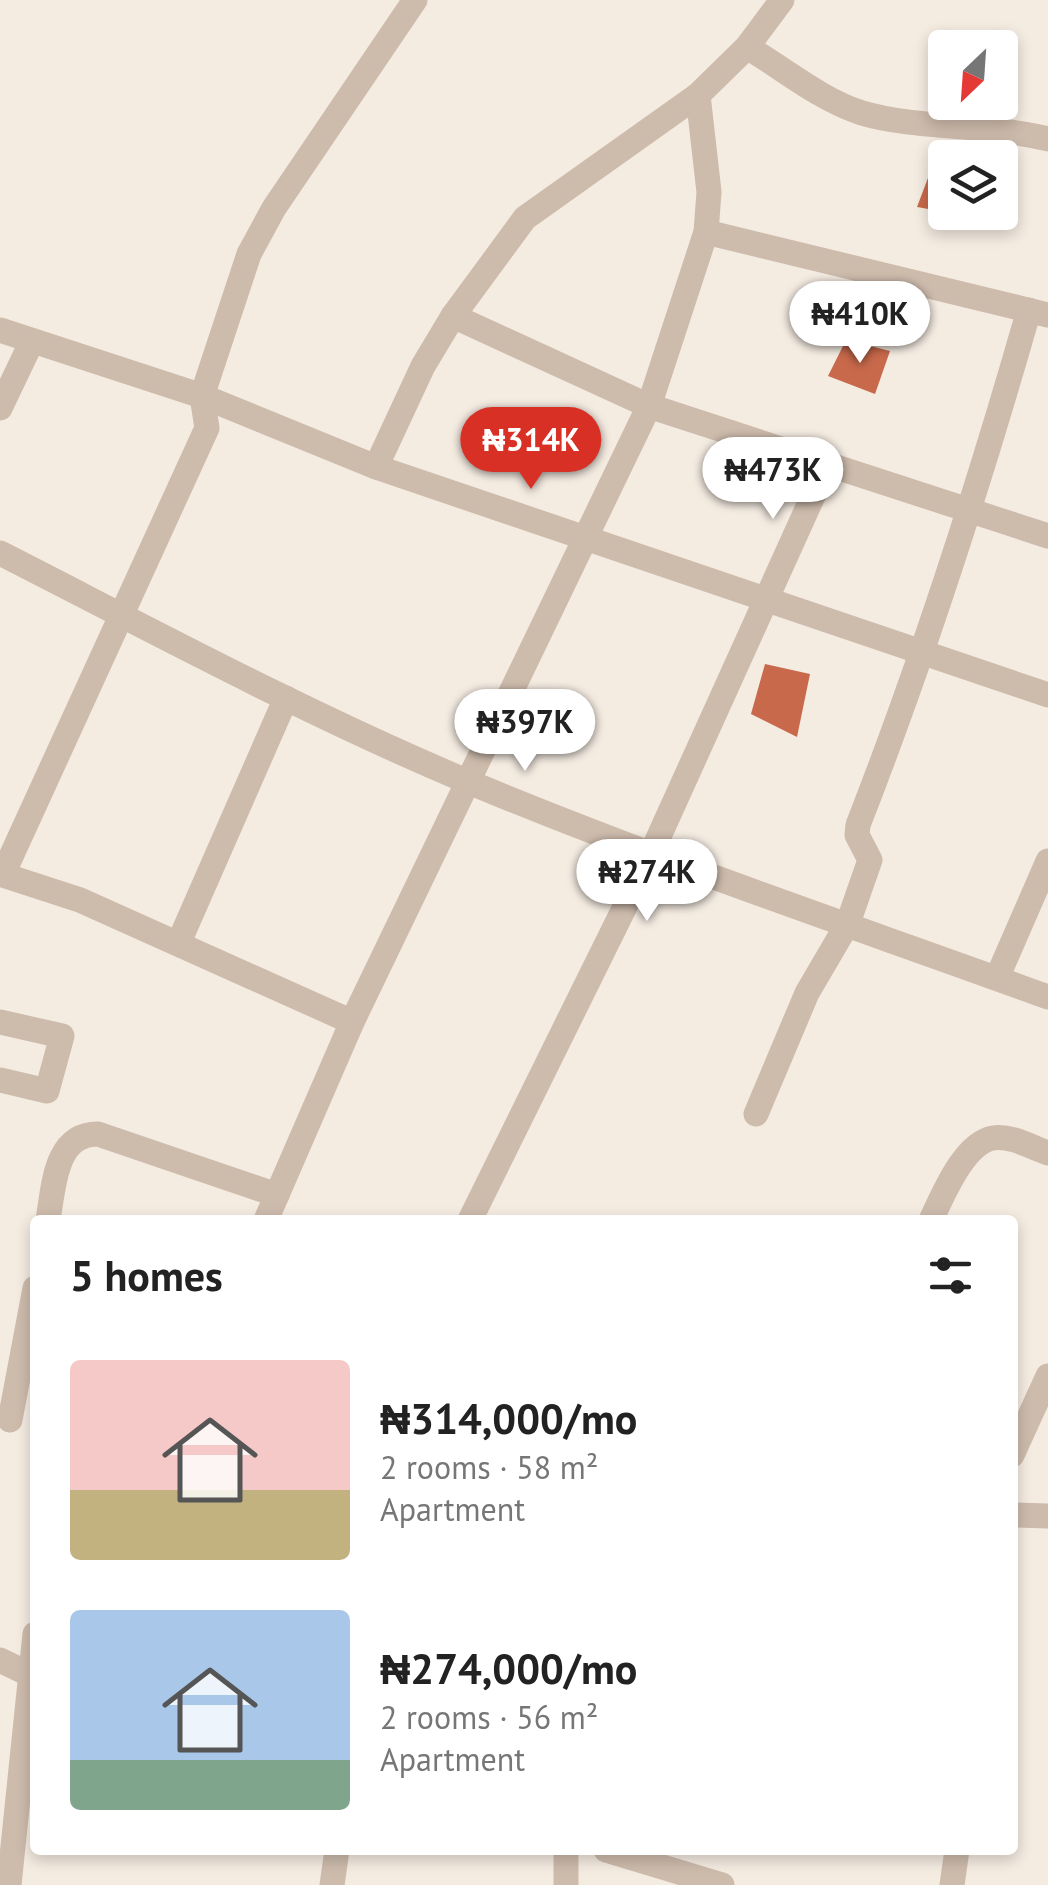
<!DOCTYPE html>
<html lang="en">
<head>
<meta charset="utf-8">
<style>
	:root { --surface:#fff; --page:#f6f6f6; --text:#222; --muted:#767676; --accent:#d93025 }
	body { margin:0; font-family:"PT Sans",sans-serif; background:var(--page); color:var(--text); height:100vh; display:flex; flex-direction:column; font-size:38px; white-space:nowrap }
	* { box-sizing:border-box; margin:0 }
	p { font-size:32px; color:var(--muted) }
	.icon { flex:none; width:55px; height:55px; fill:none; stroke:currentColor; stroke-width:2; stroke-linecap:round; stroke-linejoin:round }
	.map { position:relative; flex:1; overflow:hidden }
	.drawer { position:absolute; left:30px; top:1215px; width:988px; height:640px; display:flex; flex-direction:column; background:var(--surface); border-radius:10px; box-shadow:0 5px 15px #0003 }
	.drawer>* { flex:none }
	.needle { width:65px; rotate:205deg }
	.buttons { position:absolute; left:928px; top:30px; display:grid; gap:20px }
	.buttons a { display:grid; place-items:center; width:90px; height:90px; border-radius:10px; background:var(--surface); box-shadow:0 5px 15px #0003; font-size:50px }
	.price { position:absolute; translate:-50% -85px; padding:0 22px; border-radius:35px; background:#fff; color:#222; font-size:32px; line-height:65px; filter:drop-shadow(0 2px 5px #0008) }
	.price::after { content:''; position:absolute; left:50%; top:60px; width:30px; height:22px; margin-left:-15px; background:inherit; clip-path:polygon(0 0,100% 0,50% 100%) }
	.price.selected { background:var(--accent); color:#fff }
	ul { padding:0; list-style:none }
	li { display:flex; align-items:center; gap:30px; height:250px; padding:0 40px }
	li span { display:grid; place-items:center; flex:none; width:280px; height:200px; border-radius:10px; color:#555 }
	li>.icon { margin-inline-start:auto }
	span .icon { width:120px; height:120px; fill:#fffc; stroke-width:1 }
	li b { font-size:42px }
	h2 { display:flex; justify-content:space-between; align-items:center; height:120px; padding:0 40px; font-size:42px }
	.map>svg:first-child { display:block }
	.building { fill:#c8694b }
	.lines { fill:none; stroke-linecap:round; stroke-linejoin:round }
	.street { stroke:#cdbbac; stroke-width:25 }
</style>
</head>
<body>
<div class="map">
<svg width="1048" height="1885" viewBox="0 0 1048 1885">
	<rect width="100%" height="100%" fill="#f4ebe1"/>
	<g class="building">
		<polygon points="945,160 945,212 917,207 934,162"/>
		<polygon points="846,340 890,351 875,394 828,376"/>
		<polygon points="765,664 810,674 797,737 751,714"/>
	</g>
	<g class="lines">
		<g class="street">
			<path d="M747,47C784,69 821,100 862,113C916,129 989,124 1048,139"/>
			<polyline points="706,232 1048,315"/>
			<polyline points="453,316 649,406 1048,536"/>
			<polyline points="0,330 202,396 376,467 1048,695"/>
			<polyline points="0,408 32,341"/>
			<polyline points="376,467 423,366 453,316 525,218 698,95 747,47 782,0"/>
			<path d="M0,553C153,631 305,713 464,780C655,860 853,926 1048,997"/>
			<polyline points="0,874 80,900 352,1022"/>
			<polyline points="3,874 207,428 202,396 249,254 274,208 415,0"/>
			<polyline points="179,942 286,698"/>
			<polyline points="997,978 1048,861"/>
			<polyline points="0,1022 62,1036 47,1091 0,1080"/>
			<path d="M756,1114L807,993L848,923L870,860L857,835L858,825C924,656 979,485 1029,310"/>
			<path d="M48,1220C54,1185 55,1134 98,1134L277,1195"/>
			<polyline points="266,1220 352,1022 649,406 706,232 709,192 698,95"/>
			<polyline points="470,1220 651,854 827,465"/>
			<path d="M931,1220C943,1195 964,1143 993,1138C1011,1135 1031,1147 1048,1153"/>
			<polyline points="10,1420 35,1288"/>
			<polyline points="1012,1455 1048,1376"/>
			<polyline points="1012,1515 1048,1516"/>
			<polyline points="0,1660 35,1677"/>
			<polyline points="606,1850 722,1885"/>
			<polyline points="9,1885 35,1634"/>
			<polyline points="332,1885 337,1850"/>
			<polyline points="566,1885 566,1850"/>
			<polyline points="952,1885 957,1850"/>
		</g>
	</g>
</svg>
<div class="buttons">
<a><svg class="needle" viewBox="-14 -14 28 28"><path d="M0-13l5 13h-10z" fill="#e53935"/><path d="M0 13l5-13h-10z" fill="#767676"/></svg></a>
<a><svg class="icon" aria-label="layers" viewBox="0 0 24 24"><path d="M12 4l9 5-9 5-9-5zM3 14l9 5 9-5"/></svg></a>
</div>
<b class="price" style="left:860px;top:366px">₦410K</b>
<b class="price selected" style="left:531px;top:492px">₦314K</b>
<b class="price" style="left:773px;top:522px">₦473K</b>
<b class="price" style="left:525px;top:774px">₦397K</b>
<b class="price" style="left:647px;top:924px">₦274K</b>
<section class="drawer">
<h2>5 homes<svg class="icon" aria-label="filters" viewBox="0 0 24 24"><path d="M4 7h16M4 17h16"/><circle cx="9" cy="7" r="2"/><circle cx="15" cy="17" r="2"/></svg></h2>
<ul>
<li><span style="background:linear-gradient(#f6c9c9 65%,#c2b280 0)"><svg class="icon" aria-label="home" viewBox="0 0 24 24"><path d="M3 11l9-7 9 7M6 9v11h12V9"/></svg></span><div><b>₦314,000/mo</b><p>2 rooms · 58 m²</p><p>Apartment</p></div></li>
<li><span style="background:linear-gradient(#a9c7e8 75%,#7fa58c 0)"><svg class="icon" aria-label="home" viewBox="0 0 24 24"><path d="M3 11l9-7 9 7M6 9v11h12V9"/></svg></span><div><b>₦274,000/mo</b><p>2 rooms · 56 m²</p><p>Apartment</p></div></li>
</ul>
</section>
</div>
</body>
</html>
